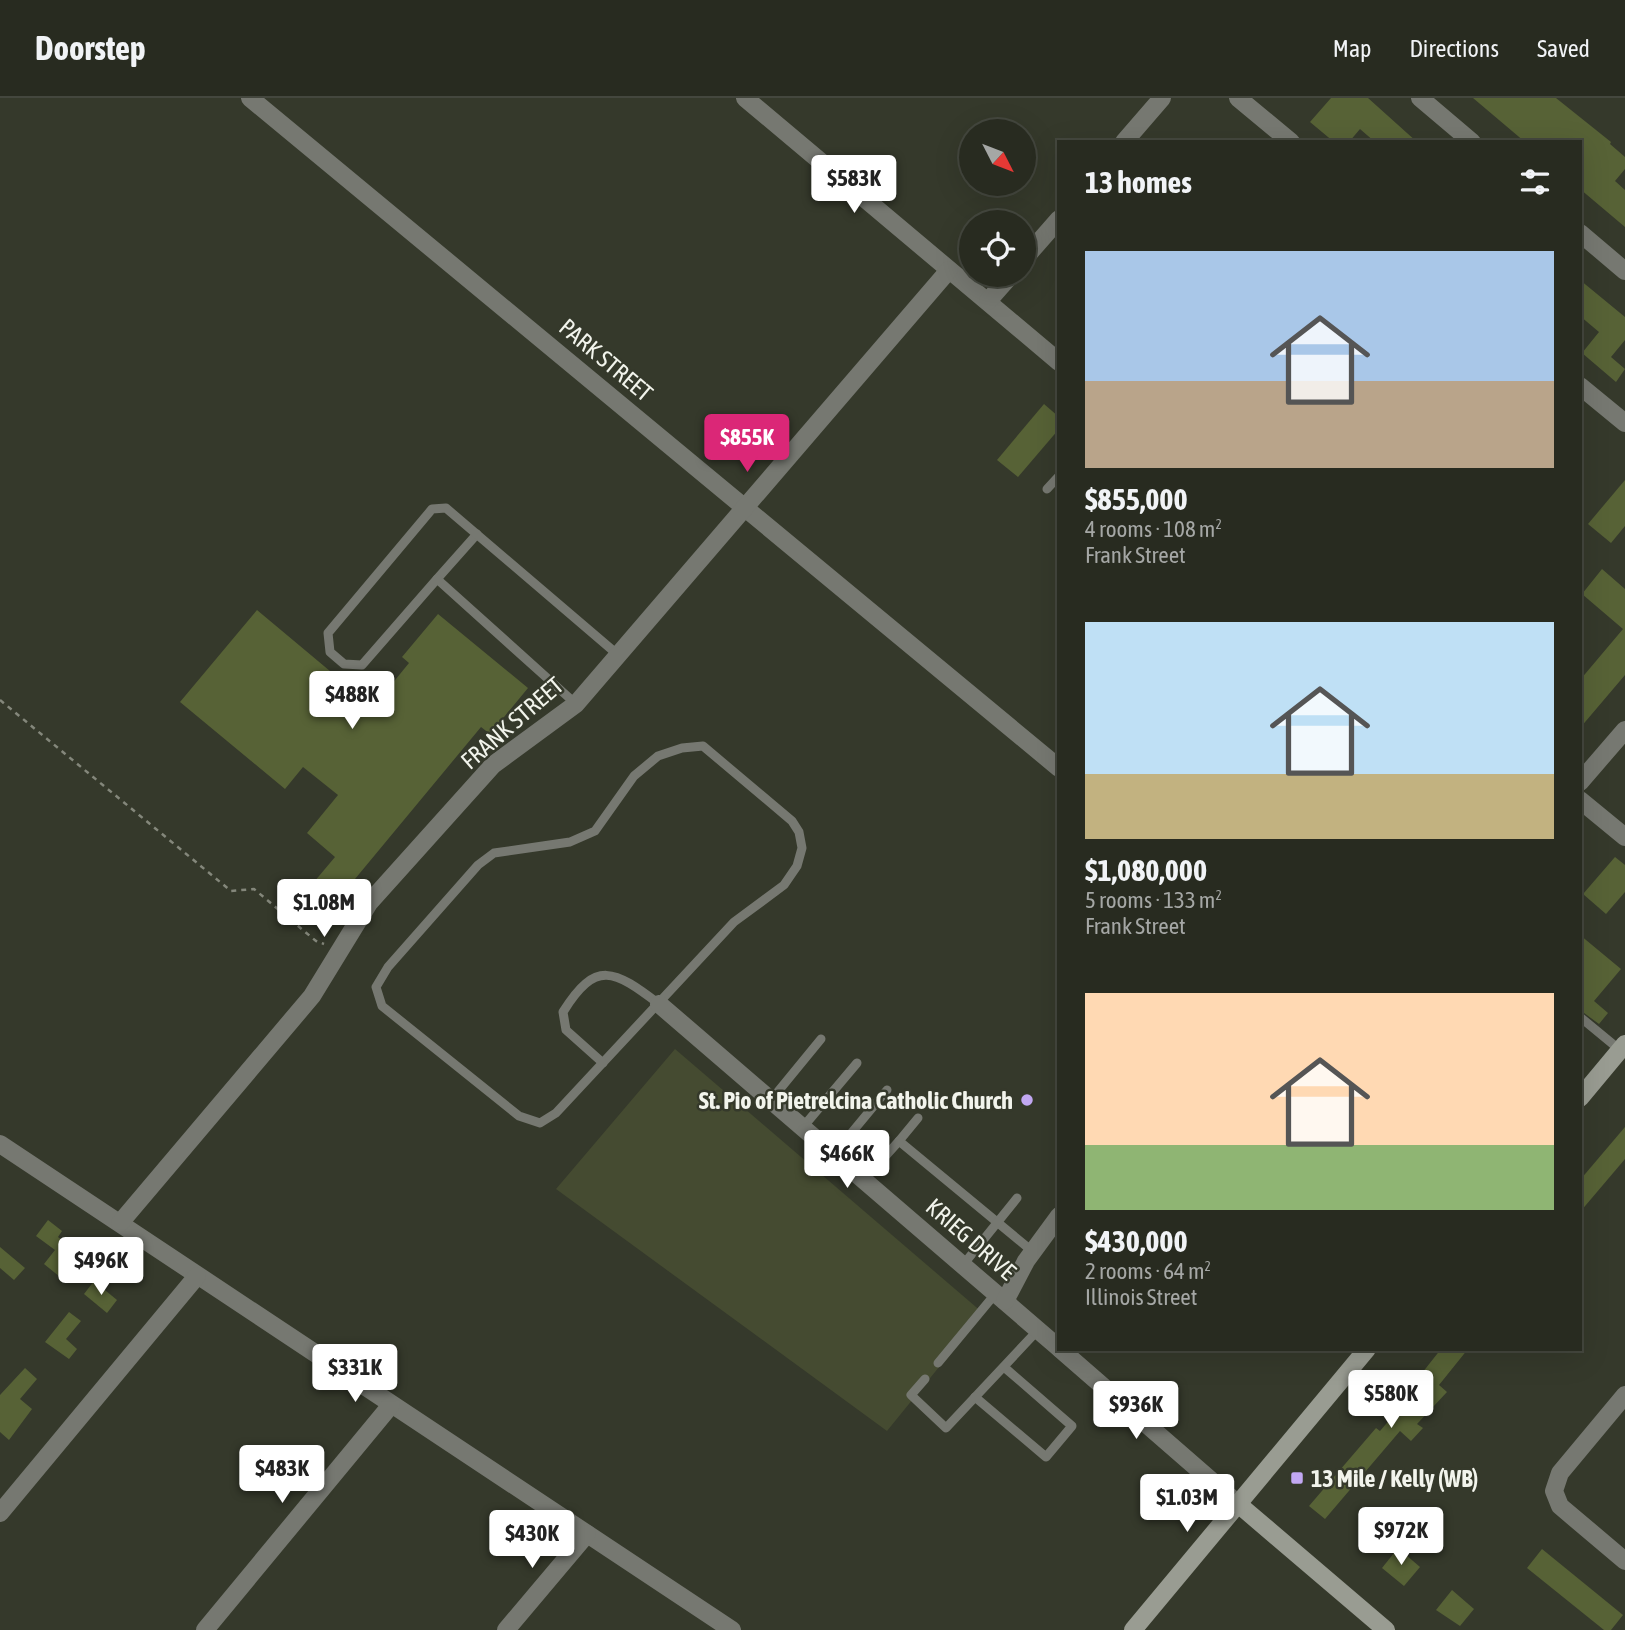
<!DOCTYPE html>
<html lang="en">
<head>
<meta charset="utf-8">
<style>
	:root { --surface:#282b20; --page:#303329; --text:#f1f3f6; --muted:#a5a7a5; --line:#44473e; --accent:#db2777 }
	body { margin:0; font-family:"Asap Condensed",sans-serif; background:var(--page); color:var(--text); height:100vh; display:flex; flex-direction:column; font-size:26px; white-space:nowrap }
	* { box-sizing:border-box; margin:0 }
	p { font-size:23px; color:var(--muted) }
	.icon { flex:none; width:38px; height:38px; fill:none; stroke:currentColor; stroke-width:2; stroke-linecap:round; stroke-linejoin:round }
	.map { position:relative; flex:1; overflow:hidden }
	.drawer { position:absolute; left:1057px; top:42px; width:525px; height:1211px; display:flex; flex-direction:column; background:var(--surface); border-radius:0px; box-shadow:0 7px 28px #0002,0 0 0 2px var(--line) }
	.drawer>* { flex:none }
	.needle { width:46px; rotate:132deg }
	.controls { position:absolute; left:959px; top:21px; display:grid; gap:14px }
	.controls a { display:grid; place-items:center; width:77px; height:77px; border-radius:50%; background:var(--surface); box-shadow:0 7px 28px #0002,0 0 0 2px var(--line); font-size:35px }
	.price { position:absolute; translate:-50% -60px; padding:0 16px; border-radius:7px; background:#fff; color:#222; font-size:23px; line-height:46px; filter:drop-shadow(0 2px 4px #0008) }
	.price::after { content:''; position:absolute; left:50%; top:42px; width:21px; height:16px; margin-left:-10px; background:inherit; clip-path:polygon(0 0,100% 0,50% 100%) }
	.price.selected { background:var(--accent); color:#fff }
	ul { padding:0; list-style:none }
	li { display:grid; align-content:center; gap:14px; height:371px; padding:0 28px }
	li span { display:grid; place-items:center; height:217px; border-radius:0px; color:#555 }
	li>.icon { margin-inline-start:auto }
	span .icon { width:126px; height:126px; fill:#fffc; stroke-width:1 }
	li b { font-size:30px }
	h2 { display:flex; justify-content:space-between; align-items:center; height:84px; padding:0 28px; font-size:30px }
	header { display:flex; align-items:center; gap:42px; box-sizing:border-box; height:98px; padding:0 35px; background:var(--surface); border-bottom:2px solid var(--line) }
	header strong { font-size:33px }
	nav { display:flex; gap:38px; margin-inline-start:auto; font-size:24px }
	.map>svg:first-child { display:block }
	.green { fill:#454b31 }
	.building { fill:#576236 }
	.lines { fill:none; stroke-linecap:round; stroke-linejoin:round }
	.path { stroke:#84877b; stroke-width:2.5; stroke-dasharray:5 5; stroke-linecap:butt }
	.lane { stroke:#767871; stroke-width:9 }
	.street { stroke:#767871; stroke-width:18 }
	.secondary { stroke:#999c92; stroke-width:18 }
	.poi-dot { fill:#c2a8f2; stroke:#35392b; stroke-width:2.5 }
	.labels { text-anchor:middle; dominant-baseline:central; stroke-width:5; stroke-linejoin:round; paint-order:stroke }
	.street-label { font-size:24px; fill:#f2f4ec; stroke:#35392b }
	.poi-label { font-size:24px; font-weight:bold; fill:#f2f4ec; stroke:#35392b; text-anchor:end }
</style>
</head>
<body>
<header>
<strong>Doorstep</strong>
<nav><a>Map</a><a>Directions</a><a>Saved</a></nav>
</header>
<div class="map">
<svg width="1625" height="1532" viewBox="0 0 1625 1532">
	<rect width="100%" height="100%" fill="#35392b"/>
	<polygon class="green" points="675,951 983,1215 887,1333 556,1091"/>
	<g class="building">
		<polygon points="1331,0 1368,0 1417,44 1375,44 1360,31 1349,44 1334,44 1310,24"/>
		<polygon points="1473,0 1556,0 1611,44 1610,46 1625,59 1625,71 1615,83 1625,92 1625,129 1580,91 1580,44 1525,44"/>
		<polygon points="1580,182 1625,219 1625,242 1611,259 1625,271 1616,284 1582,255 1599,234 1580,218"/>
		<polygon points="1044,306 1059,319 1059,331 1018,379 997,362"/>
		<polygon points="1625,382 1625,428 1611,445 1588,426"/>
		<polygon points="1602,471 1625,491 1625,577 1580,630 1580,582 1623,531 1582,496"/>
		<polygon points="257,512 373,609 409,565 402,559 438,516 528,590 490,636 481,629 321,822 298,803 335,759 307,735 338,697 303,669 285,691 180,604"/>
		<polygon points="1615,759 1625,767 1625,794 1606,816 1583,796"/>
		<polygon points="1580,837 1621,871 1594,903 1608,915 1599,926 1580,912"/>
		<polygon points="1625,1029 1625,1061 1580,1114 1580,1082"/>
		<polygon points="48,1122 62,1133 58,1139 84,1160 65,1183 44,1166 55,1152 36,1138"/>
		<polygon points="0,1149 25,1170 14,1182 0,1170"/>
		<polygon points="94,1183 117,1202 107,1215 84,1196"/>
		<polygon points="69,1214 81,1223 66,1241 77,1251 69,1261 45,1244"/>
		<polygon points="1441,1251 1468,1251 1439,1287 1447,1294 1417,1326 1423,1330 1411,1343 1400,1333 1325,1421 1309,1408 1376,1330 1380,1333 1415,1292 1411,1289"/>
		<polygon points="25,1270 37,1281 20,1301 32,1311 9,1342 0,1334 0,1297"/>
		<polygon points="1398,1450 1420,1469 1404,1488 1382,1470"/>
		<polygon points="1542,1451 1623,1517 1611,1532 1604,1532 1527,1470"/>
		<polygon points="1452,1492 1474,1511 1460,1528 1436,1512"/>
	</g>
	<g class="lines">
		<polyline class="path" points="0,602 231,793 254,791 316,843 324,846"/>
		<g class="lane">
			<polyline points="1047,391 1059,378"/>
			<polyline points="437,481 477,436"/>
			<polyline points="576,606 437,481 362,567 344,566 330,554 328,535 432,411 446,410 617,556"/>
			<polygon points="703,648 792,723 799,734 802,750 797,768 784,787 734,824 556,1015 540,1025 519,1018 382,908 376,889 388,869 478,767 494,755 570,744 595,733 634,678 658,658 682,650"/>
			<polyline points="1580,919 1620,952"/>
			<path d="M603,965L566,932L563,914C596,861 614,872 659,906"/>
			<polyline points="771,1002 821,941"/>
			<polyline points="803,1029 857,965"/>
			<polyline points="899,1043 918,1020"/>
			<polyline points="834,1056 887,992"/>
			<polyline points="864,1082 899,1043 1032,1153"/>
			<polyline points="963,1167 1017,1100"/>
			<polyline points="938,1265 996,1195"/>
			<polyline points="925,1281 911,1297 946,1330 1038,1232"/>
			<polyline points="975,1299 1046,1359 1072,1328 1004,1269"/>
		</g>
		<g class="street">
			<polyline points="250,0 1059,670"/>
			<polyline points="745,0 1059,264"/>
			<polyline points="1238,0 1291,44"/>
			<polyline points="1420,0 1472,44"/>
			<polyline points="1124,44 1162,0"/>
			<polyline points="1580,135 1625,173"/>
			<polyline points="1024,161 1059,121"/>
			<polyline points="988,203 1011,177"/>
			<polyline points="1580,288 1625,325"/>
			<polyline points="1580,684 1625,632"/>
			<polyline points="1580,702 1625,739"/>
			<polyline points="659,906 1059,1250"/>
			<polyline points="0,1046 732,1532"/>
			<polyline points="120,1125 312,898 369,805 493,667 576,606 949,172"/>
			<polyline points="1005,1203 1026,1163 1059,1118"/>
			<polyline points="1060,1251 1237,1405"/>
			<polyline points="1625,1297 1560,1375 1554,1393 1560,1408 1625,1463"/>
			<polyline points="0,1415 197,1178"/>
			<polyline points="205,1532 391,1307"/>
			<polyline points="506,1532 587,1436"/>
		</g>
		<g class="secondary">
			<polyline points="1580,1000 1625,946"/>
			<polyline points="1237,1405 1386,1532"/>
			<polyline points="1133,1532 1367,1251"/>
		</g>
	</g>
	<g class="poi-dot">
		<circle cx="1027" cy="1002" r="7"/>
		<rect x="1290" y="1373" width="14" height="14" rx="3.5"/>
	</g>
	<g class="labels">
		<g class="street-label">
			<text transform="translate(606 262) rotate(40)">PARK STREET</text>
			<text transform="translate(512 625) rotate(-41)">FRANK STREET</text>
			<text transform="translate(971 1141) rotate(41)">KRIEG DRIVE</text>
		</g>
		<g class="poi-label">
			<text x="1013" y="1002">St. Pio of Pietrelcina Catholic Church</text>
			<text x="1311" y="1380" text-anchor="start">13 Mile / Kelly (WB)</text>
		</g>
	</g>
</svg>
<div class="controls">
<a><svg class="needle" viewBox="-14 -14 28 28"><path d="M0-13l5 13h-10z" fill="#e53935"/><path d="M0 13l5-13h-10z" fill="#a5a7a5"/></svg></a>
<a><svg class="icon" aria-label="locate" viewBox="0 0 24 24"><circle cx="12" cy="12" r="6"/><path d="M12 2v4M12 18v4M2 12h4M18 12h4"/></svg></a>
</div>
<b class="price" style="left:854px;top:117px">$583K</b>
<b class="price selected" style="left:747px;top:376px">$855K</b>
<b class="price" style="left:352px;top:633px">$488K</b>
<b class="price" style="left:324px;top:841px">$1.08M</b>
<b class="price" style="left:847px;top:1092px">$466K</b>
<b class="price" style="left:101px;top:1199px">$496K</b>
<b class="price" style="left:355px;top:1306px">$331K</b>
<b class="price" style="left:1391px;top:1332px">$580K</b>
<b class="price" style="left:1136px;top:1343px">$936K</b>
<b class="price" style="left:282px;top:1407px">$483K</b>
<b class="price" style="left:1187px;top:1436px">$1.03M</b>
<b class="price" style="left:1401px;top:1469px">$972K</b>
<b class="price" style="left:532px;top:1472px">$430K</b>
<section class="drawer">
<h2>13 homes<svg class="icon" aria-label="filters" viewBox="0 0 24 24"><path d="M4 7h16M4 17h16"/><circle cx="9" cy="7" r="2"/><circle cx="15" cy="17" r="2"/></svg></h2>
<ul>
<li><span style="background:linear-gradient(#a9c7e8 60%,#b9a48a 0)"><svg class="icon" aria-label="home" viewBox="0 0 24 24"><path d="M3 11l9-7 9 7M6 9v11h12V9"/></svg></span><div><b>$855,000</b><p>4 rooms · 108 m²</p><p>Frank Street</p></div></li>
<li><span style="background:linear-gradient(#bfe0f5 70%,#c2b280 0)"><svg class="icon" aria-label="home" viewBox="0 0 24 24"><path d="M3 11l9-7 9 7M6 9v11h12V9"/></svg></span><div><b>$1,080,000</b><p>5 rooms · 133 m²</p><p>Frank Street</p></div></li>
<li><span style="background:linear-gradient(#ffd9b3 70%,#8fb573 0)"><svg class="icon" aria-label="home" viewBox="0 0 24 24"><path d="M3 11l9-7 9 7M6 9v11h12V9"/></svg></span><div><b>$430,000</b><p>2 rooms · 64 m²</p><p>Illinois Street</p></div></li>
</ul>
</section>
</div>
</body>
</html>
